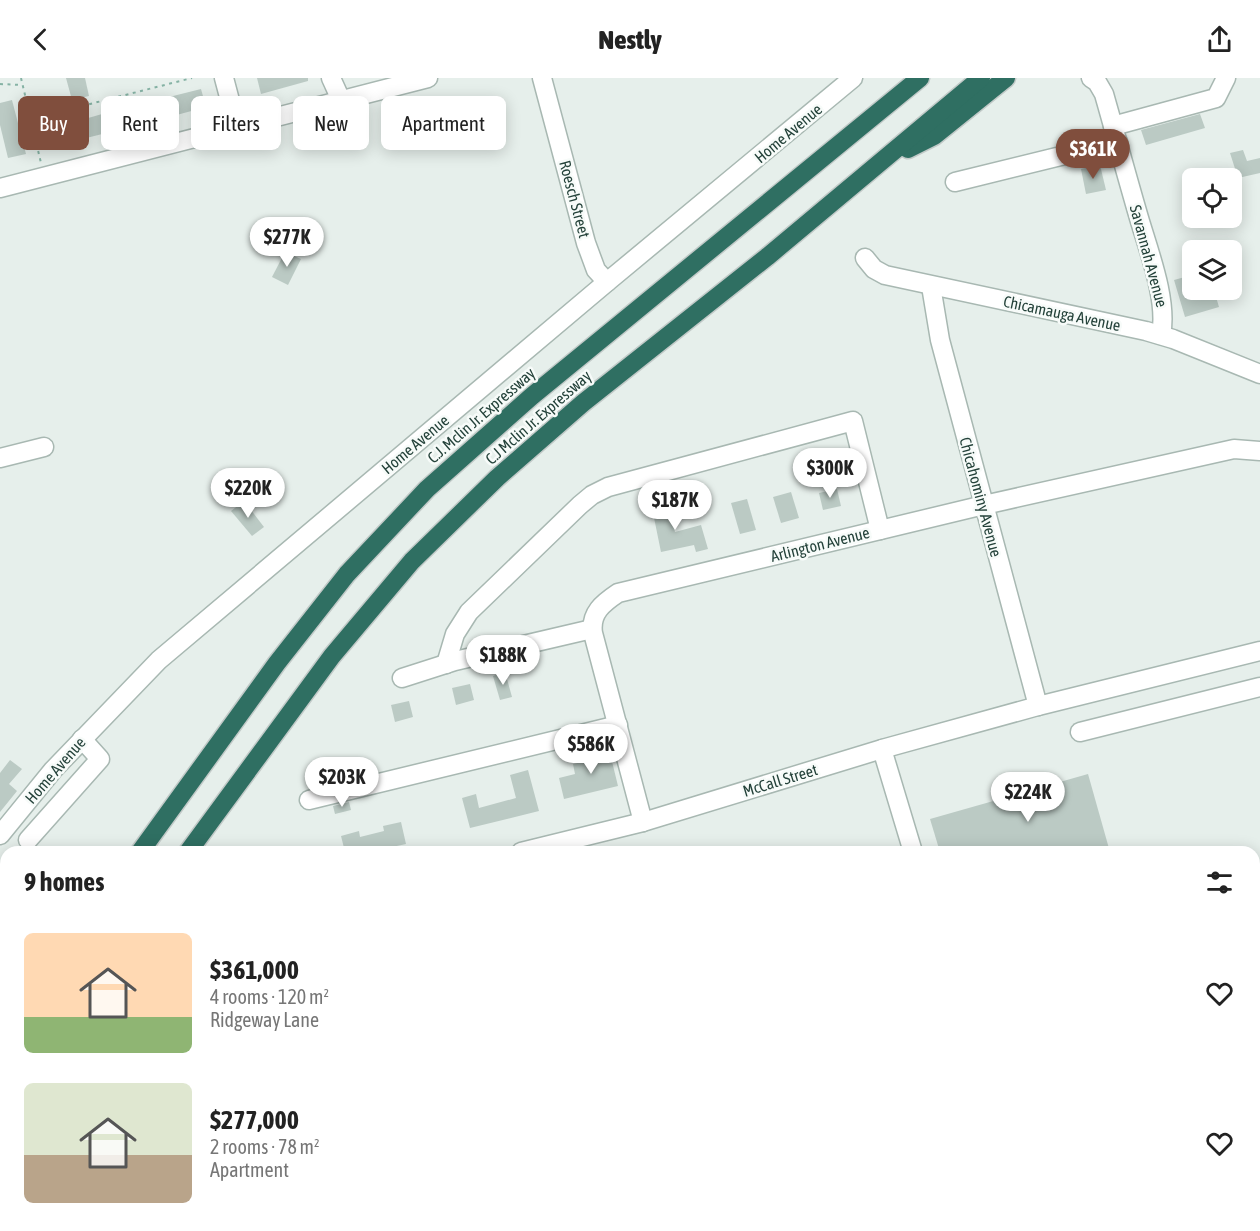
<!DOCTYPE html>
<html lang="en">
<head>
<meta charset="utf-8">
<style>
	:root { --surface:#fff; --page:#f2f2f2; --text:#222; --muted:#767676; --accent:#804e3d }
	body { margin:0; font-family:"Asap Condensed",sans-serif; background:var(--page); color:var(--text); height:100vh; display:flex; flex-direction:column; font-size:22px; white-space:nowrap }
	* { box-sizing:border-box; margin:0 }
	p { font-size:20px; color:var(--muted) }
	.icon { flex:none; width:33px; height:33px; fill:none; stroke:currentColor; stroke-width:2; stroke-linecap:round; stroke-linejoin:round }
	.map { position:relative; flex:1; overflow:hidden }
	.drawer { position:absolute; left:0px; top:768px; width:1260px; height:386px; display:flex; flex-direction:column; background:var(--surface); border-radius:18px 18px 0 0; box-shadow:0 3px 15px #0003 }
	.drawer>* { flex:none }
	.banner { position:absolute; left:18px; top:18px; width:600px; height:54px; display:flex; gap:12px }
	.buttons { position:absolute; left:1182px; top:90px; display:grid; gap:12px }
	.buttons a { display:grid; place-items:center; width:60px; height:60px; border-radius:9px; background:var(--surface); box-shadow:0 3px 15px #0003; font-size:30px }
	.price { position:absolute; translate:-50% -51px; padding:0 14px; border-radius:21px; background:#fff; color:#222; font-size:20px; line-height:39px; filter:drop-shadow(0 2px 3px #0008) }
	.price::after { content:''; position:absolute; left:50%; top:36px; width:18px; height:14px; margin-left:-9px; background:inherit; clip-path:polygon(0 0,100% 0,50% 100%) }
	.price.on { background:var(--accent); color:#fff }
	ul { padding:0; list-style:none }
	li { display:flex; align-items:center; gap:18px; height:150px; padding:0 24px }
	li span { display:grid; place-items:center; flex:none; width:168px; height:120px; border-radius:9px; color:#555 }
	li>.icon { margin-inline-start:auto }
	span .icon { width:72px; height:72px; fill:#fffc; stroke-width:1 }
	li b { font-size:26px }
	h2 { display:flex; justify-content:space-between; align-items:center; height:72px; padding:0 24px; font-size:26px }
	.pill { padding:0 21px; border-radius:9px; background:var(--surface); box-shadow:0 3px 15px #0003; font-size:21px; line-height:54px }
	.pill.on { background:var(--accent); color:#fff }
	header { display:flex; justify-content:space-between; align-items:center; height:78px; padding:0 24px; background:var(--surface); font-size:27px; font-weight:800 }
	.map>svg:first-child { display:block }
	.building { fill:#bbcac4 }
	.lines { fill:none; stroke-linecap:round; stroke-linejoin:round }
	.minor-casing { stroke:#a8b8b2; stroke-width:21 }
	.highway-casing { stroke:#c2cac8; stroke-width:21 }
	.path { stroke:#86b3a5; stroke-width:2; stroke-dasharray:3 4.5; stroke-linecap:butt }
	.minor { stroke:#fff; stroke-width:18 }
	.highway { stroke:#2f6f62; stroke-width:18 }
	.labels { text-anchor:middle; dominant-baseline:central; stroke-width:5; stroke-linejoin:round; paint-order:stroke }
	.street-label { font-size:16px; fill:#24423a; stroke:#f7fbf9 }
</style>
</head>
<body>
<header><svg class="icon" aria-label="back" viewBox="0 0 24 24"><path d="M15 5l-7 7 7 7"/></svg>Nestly<svg class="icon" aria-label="share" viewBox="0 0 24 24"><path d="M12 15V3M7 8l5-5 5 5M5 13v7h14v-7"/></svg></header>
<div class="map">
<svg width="1260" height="1153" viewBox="0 0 1260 1153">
	<rect width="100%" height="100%" fill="#e6efeb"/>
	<g class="building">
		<polygon points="66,0 85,0 89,18 72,22"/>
		<polygon points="257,0 308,0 308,3 261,16"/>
		<polygon points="201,11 206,29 162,41 157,22"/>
		<polygon points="12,22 26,76 8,80 0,47 0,25"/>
		<polygon points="109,34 114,53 55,68 50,51"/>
		<polygon points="1200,36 1205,50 1146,67 1141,52"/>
		<polygon points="1243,72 1247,83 1260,80 1260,95 1238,100 1230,75"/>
		<polygon points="1100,87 1106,112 1086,116 1081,91"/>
		<polygon points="285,174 301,181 288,207 272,199"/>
		<polygon points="1192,197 1192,212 1214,212 1219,229 1185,239 1174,202"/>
		<polygon points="837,411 841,428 823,432 819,415"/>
		<polygon points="791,414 799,440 781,445 773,419"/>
		<polygon points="668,421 675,454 701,447 708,471 696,474 694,467 661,474 651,425"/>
		<polygon points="747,421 756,452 740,456 731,425"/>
		<polygon points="244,423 264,449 252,458 231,433"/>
		<polygon points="505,594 512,619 500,622 493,598"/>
		<polygon points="470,606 474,622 456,627 452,610"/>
		<polygon points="409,623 413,639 395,644 391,627"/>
		<polygon points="608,667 618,708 564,721 559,700 575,696 573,686 590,682 588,672"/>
		<polygon points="10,682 22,691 9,706 17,713 0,734 0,695"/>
		<polygon points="528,692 539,733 470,750 462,720 476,716 479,730 516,720 510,697"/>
		<polygon points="1088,696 1110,774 940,774 930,741"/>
		<polygon points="349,724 351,732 335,736 333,728"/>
		<polygon points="401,744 406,766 369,774 345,774 341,758 359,753 360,759 384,753 383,748"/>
	</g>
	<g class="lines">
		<g class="minor-casing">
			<g id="minor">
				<polyline points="224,0 237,49"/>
				<polyline points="331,0 341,22"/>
				<polyline points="542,0 586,165 596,192 607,204"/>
				<path d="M1091,0L1097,4L1104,16C1116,58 1127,99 1139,140C1149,174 1168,223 1161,257"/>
				<polyline points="1113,48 1216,20 1226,0"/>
				<polyline points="955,104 1118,64"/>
				<polyline points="0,110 428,0"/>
				<polyline points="865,180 874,191 885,197 1146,253 1173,261 1260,296"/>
				<polyline points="931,208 940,262 1038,628"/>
				<polyline points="0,380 44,369"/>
				<polyline points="446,586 455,556 469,534 580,427 592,417 608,409 853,343 880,452"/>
				<polyline points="402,600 455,583 592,551"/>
				<polyline points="1080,654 1260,609"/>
				<polyline points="882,671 913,774"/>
				<polyline points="309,722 618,647"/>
				<path d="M643,744L593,555C590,535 603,525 618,515L984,427L1234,371L1260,373"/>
				<polyline points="0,757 53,692 159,582 607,204 853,0"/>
				<polyline points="28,762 100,681 82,661"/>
				<polyline points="521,774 643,744 882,671 1038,628 1260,573"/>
				<polyline points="0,904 6,903"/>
				<polyline points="1254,920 1260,919"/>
				<polyline points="226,1148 227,1153"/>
				<polyline points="1235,1148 1236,1153"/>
				<polyline points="244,1153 249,1148"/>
				<polyline points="1005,1153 1020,1148"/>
			</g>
		</g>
		<g class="highway-casing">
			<g id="highway">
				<polyline points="908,71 934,58 1006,0"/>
				<polyline points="140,774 277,585 347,496 427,411 532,318 920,0"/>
				<polyline points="188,774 332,578 412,483 497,400 583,325 767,179 981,0"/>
				<polyline points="0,963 6,956"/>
				<polyline points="0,989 6,977"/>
				<polyline points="0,1018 6,1012"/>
			</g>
		</g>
		<g class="path">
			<polyline points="21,0 41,85"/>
			<polyline points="0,6 22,7"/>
			<polyline points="31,41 192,0"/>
		</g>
		<use href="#minor" class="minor"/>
		<use href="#highway" class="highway"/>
	</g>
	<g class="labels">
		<g class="street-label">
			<text transform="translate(788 55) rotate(-40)">Home Avenue</text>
			<text transform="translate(575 121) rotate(75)">Roesch Street</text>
			<text transform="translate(1149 178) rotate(75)">Savannah Avenue</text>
			<text transform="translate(1062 235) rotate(12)">Chicamauga Avenue</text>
			<text transform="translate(481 337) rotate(-41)">C.J. Mclin Jr. Expressway</text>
			<text transform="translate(538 339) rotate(-41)">C.J Mclin Jr. Expressway</text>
			<text transform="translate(415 366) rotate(-40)">Home Avenue</text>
			<text transform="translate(981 419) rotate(75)">Chicahominy Avenue</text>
			<text transform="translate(820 466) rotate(-14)">Arlington Avenue</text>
			<text transform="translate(55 692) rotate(-49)">Home Avenue</text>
			<text transform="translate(780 702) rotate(-17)">McCall Street</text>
		</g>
	</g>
</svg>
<div class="buttons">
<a><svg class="icon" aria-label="locate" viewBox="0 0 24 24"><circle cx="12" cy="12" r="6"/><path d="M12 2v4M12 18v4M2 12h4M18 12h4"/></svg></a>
<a><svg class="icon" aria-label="layers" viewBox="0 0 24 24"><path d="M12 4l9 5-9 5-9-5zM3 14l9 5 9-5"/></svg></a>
</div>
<b class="price on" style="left:1093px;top:102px">$361K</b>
<b class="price" style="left:287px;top:190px">$277K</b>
<b class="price" style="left:830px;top:421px">$300K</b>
<b class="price" style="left:248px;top:441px">$220K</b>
<b class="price" style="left:675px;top:453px">$187K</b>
<b class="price" style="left:503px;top:608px">$188K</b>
<b class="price" style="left:591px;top:697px">$586K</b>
<b class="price" style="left:342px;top:730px">$203K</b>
<b class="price" style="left:1028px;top:745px">$224K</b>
<div class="banner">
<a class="pill on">Buy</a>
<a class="pill">Rent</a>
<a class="pill">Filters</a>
<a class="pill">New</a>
<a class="pill">Apartment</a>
</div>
<section class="drawer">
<h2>9 homes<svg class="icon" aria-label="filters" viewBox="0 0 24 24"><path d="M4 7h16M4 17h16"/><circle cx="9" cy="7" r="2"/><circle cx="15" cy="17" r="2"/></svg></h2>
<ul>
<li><span style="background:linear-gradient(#ffd9b3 70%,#8fb573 0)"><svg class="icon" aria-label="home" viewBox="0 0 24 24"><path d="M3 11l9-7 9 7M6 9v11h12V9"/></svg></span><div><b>$361,000</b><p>4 rooms · 120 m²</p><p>Ridgeway Lane</p></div><svg class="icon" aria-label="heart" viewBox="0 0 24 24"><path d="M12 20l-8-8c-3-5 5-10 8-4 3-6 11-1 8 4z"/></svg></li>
<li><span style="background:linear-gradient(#dfe7d0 60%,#b9a48a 0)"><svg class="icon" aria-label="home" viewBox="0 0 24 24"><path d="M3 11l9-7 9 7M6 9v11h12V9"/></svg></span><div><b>$277,000</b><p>2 rooms · 78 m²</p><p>Apartment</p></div><svg class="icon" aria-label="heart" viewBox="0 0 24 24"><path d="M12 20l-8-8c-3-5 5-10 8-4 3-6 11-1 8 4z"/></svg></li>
</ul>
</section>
</div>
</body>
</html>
